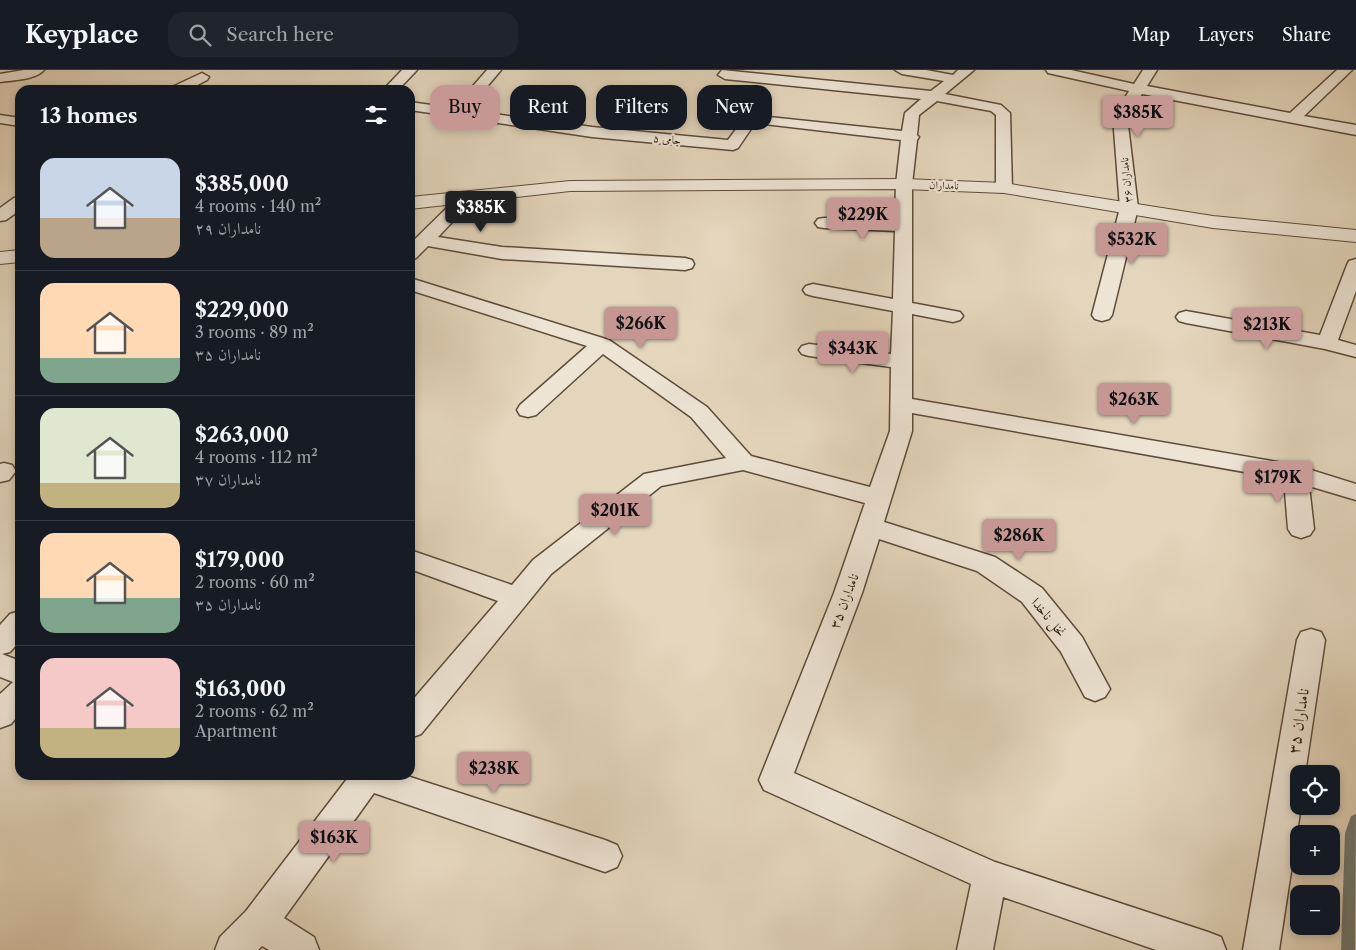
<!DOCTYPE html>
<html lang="en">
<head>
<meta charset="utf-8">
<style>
	:root { --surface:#171b24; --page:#20242c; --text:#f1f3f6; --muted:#9ea1a6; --line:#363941; --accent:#c59692 }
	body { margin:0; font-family:"Libre Caslon Text",Amiri,serif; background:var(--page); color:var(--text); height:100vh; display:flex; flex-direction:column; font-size:19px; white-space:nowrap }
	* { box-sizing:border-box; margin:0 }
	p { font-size:16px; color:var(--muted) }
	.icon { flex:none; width:28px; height:28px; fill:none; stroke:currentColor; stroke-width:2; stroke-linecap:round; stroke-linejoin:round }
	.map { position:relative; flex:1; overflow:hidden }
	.side { position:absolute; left:15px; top:15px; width:400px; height:695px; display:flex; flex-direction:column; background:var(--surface); border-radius:15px; box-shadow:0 2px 8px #0003 }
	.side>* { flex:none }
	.banner { position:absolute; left:430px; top:15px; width:475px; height:45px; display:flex; gap:10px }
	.tools { position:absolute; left:1290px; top:695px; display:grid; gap:10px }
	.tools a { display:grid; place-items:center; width:50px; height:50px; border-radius:10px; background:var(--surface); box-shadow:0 2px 8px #0003; font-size:25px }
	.price { position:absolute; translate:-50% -42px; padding:0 11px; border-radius:5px; background:var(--accent); color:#111; font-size:16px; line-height:32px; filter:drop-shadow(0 1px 2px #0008) }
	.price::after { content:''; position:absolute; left:50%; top:30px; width:15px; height:11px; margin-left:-8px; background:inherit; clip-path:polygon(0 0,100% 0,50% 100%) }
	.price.active { background:#222; color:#fff }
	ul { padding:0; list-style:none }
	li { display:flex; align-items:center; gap:15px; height:125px; padding:0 25px }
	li+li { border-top:1px solid var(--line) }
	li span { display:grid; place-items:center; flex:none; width:140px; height:100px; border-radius:15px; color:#555 }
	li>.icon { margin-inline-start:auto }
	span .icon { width:60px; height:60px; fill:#fffc; stroke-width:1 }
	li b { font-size:21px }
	h2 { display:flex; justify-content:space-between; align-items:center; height:60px; padding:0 25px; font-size:21px }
	.tag { padding:0 18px; border-radius:15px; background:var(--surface); box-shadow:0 2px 8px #0003; font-size:18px; line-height:45px }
	.tag.active { background:var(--accent); color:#111 }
	header { display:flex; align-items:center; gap:30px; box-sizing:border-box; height:70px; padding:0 25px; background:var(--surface); border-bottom:1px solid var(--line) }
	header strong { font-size:24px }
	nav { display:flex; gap:28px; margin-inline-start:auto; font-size:18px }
	.search { width:350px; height:45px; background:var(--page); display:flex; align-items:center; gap:12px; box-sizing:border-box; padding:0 18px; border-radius:15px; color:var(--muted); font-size:19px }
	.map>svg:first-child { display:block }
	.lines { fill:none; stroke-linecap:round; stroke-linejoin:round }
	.stream { fill:#6e7a75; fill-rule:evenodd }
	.minor-casing { stroke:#5d4c3a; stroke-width:3 }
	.tertiary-casing { stroke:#5d4c3a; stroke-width:2 }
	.minor { fill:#ede4d4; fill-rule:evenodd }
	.tertiary { fill:#ede4d4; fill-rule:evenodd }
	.labels { text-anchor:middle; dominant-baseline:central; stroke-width:4.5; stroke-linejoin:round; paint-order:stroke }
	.far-street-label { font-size:11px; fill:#301e0e; stroke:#ede4d4 }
	.street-label { font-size:14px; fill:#301e0e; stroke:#ede4d4 }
	.near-street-label { font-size:16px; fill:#301e0e; stroke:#ede4d4 }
</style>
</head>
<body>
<header>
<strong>Keyplace</strong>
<div class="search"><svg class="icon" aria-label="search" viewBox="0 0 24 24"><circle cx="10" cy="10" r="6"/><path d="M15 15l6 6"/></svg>Search here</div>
<nav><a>Map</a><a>Layers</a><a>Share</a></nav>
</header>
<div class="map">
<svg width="1356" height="880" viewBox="0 0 1356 880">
	<rect width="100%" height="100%" fill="#e4d6bd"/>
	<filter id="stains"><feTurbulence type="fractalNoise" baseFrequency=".004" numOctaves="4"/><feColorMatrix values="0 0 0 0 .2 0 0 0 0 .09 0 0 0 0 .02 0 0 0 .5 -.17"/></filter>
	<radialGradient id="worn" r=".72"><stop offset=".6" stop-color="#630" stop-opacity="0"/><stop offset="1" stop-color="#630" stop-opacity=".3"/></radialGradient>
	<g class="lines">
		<polygon class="stream" points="1356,744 1355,880 1341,880 1345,763 1351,746"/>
		<g class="minor-casing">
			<g id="minor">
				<path d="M24,0H44C35,10 13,10 0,12V4Z"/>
				<polygon points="402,0 417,0 398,20 383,20"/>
				<polygon points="487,0 501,0 485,19 475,19 473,16"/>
				<polygon points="722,0 931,21 944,11 902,4 895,0 926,0 953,5 958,0 974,0 945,24 1001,35 1010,43 1012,118 1010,122 998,122 996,118 996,45 991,41 937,31 919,45 917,65 919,67 917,70 912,114 912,233 960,242 963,246 960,250 953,252 912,244 912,329 1295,395 1356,414 1356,430 1309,416 1314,459 1310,465 1301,468 1292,465 1288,459 1284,409 912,343 912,361 884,452 995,487 1042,518 1082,567 1110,619 1105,627 1095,631 1085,627 1061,582 1022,532 977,501 879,469 862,523 794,703 995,792 1208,862 1221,867 1226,880 1156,880 1003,827 993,880 957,880 971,814 764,720 759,710 834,523 865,433 743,400 661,416 551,504 421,664 410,668 410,633 498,531 410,499 410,480 512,515 533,490 644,404 726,388 691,347 603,284 536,345 528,347 520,345 517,340 520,335 587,276 410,220 410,208 609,270 707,337 751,386 870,417 890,361 891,297 809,286 802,284 799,280 802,276 809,274 891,284 893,241 813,226 806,224 803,220 806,216 813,214 893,229 895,161 824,158 818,157 815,153 818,149 824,148 895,150 896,114 901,70 755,53 738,78 733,80 592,67 410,40 410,32 536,50 550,26 560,26 562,29 550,51 592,57 728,70 746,46 751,45 902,61 905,43 921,29 725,9 718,5"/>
				<polygon points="1046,0 1071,0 1134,14 1143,0 1157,0 1147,16 1290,43 1337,0 1352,0 1304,46 1356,55 1356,65 1142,24 1127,47 1138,138 1112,245 1109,249 1102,251 1095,249 1092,245 1120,138 1113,47 1129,21 1048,3"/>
				<polygon points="202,3 209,7 207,10 188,20 170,20 172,17"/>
				<polygon points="0,45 20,48 20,56 0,53"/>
				<polygon points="467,123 473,124 475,128 438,167 502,177 685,188 692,190 694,194 692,198 685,200 502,189 428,176 416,188 410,190 410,174 461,124"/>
				<polygon points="20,127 20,140 6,150 0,151 0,138 14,128"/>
				<polygon points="1356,189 1356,221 1338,270 1356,275 1356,287 1325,279 1186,253 1179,251 1176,247 1179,243 1186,241 1320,265 1347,195 1349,191"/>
				<polygon points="4,393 12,395 16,401 9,410 0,412 0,394"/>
				<polygon points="20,541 20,571 10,582 2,584 20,591 20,643 11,654 0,658 0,624 13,612 0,607 0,555 10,544"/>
				<polygon points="1311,559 1321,562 1325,570 1305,704 1299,704 1299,736 1301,736 1279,880 1243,880 1297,570 1301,562"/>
				<polygon points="345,705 404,705 605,770 617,775 622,786 617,797 605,802 374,723 284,848 314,867 319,880 269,880 262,876 258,880 215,880 220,867 246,841 347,709"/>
			</g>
		</g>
		<g class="tertiary-casing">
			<g id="tertiary">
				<polygon points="904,109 1004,113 1213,146 1356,160 1356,172 1213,158 1004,123 904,119 570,121 410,139 410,127 570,111"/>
				<polygon points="20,180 20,192 0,194 0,182"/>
			</g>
		</g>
		<use href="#minor" class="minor"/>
		<use href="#tertiary" class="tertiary"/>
	</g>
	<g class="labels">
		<g class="far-street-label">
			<text transform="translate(667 69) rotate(5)">جامی ۵</text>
			<text transform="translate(1126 110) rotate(-95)">نامداران ۳۶</text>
			<text transform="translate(944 115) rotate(2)">نامداران</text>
		</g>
		<g class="street-label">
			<text transform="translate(844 531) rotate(-69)">نامداران ۳۵</text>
			<text transform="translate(1049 547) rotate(50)">نخل ناخدا</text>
		</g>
		<g class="near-street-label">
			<text transform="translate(1298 651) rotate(-81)">نامداران ۳۵</text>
		</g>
	</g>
	<rect width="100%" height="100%" filter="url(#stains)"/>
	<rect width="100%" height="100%" fill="url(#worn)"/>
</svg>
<div class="tools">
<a><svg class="icon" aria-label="locate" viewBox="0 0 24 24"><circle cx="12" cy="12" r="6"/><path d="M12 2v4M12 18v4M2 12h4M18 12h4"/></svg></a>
<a>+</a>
<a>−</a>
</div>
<b class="price" style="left:1138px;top:68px">$385K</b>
<b class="price active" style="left:481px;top:163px">$385K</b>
<b class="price" style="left:863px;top:170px">$229K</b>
<b class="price" style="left:1132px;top:195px">$532K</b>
<b class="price" style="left:641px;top:279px">$266K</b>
<b class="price" style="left:1267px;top:280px">$213K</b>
<b class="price" style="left:853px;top:304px">$343K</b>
<b class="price" style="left:1134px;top:355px">$263K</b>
<b class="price" style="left:1278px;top:433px">$179K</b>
<b class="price" style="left:615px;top:466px">$201K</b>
<b class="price" style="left:1019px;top:491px">$286K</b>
<b class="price" style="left:494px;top:724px">$238K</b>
<b class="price" style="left:334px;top:793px">$163K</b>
<div class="banner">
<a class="tag active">Buy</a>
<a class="tag">Rent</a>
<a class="tag">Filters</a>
<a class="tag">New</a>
</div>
<section class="side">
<h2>13 homes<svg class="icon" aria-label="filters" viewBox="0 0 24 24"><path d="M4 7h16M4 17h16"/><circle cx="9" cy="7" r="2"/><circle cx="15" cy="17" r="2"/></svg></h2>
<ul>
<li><span style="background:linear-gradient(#c9d6e8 60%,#b9a48a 0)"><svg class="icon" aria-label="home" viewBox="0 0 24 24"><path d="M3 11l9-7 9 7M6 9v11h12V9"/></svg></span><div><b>$385,000</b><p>4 rooms · 140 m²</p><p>نامداران ۲۹</p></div></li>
<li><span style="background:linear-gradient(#ffd9b3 75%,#7fa58c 0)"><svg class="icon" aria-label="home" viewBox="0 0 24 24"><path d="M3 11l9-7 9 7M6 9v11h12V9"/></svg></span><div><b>$229,000</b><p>3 rooms · 89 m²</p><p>نامداران ۳۵</p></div></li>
<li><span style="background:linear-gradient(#dfe7d0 75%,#c2b280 0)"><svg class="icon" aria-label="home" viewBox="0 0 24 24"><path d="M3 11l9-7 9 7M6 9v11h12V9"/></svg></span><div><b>$263,000</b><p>4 rooms · 112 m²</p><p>نامداران ۳۷</p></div></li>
<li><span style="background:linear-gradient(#ffd9b3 65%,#7fa58c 0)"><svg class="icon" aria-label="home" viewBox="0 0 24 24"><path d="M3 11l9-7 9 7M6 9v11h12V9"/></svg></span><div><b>$179,000</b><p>2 rooms · 60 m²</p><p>نامداران ۳۵</p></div></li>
<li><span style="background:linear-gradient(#f6c9c9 70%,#c2b280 0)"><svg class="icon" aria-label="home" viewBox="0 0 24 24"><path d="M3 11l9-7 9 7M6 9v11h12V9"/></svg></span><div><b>$163,000</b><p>2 rooms · 62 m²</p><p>Apartment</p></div></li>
</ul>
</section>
</div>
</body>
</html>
